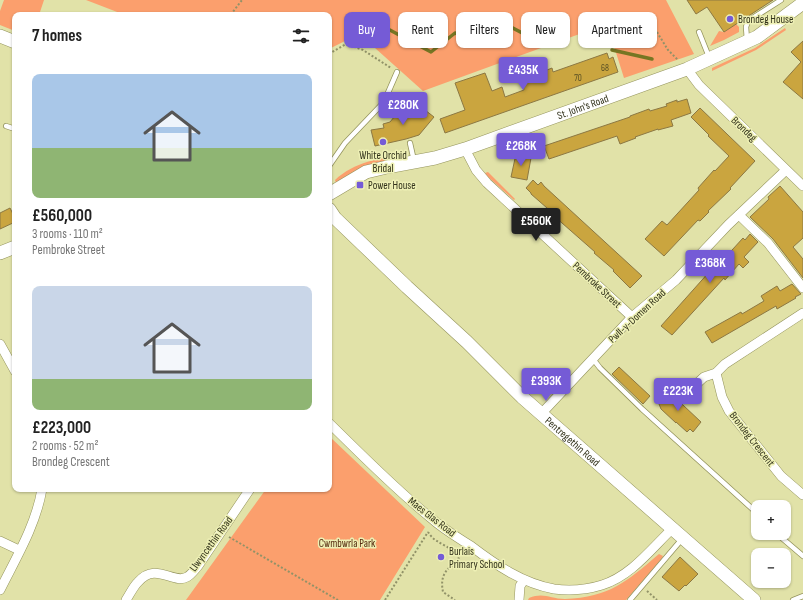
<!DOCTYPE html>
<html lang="en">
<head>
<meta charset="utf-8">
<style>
	:root { --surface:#fff; --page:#f2f2f2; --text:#222; --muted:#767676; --accent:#755bd6 }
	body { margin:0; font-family:"Sofia Sans Condensed",sans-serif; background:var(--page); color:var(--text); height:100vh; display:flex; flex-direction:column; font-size:15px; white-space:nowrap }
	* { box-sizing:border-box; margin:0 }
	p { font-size:13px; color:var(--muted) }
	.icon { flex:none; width:22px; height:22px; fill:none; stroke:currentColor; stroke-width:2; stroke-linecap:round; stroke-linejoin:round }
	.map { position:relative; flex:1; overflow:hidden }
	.details { position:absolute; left:12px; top:12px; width:320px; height:480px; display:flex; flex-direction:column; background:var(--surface); border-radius:8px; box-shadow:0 1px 3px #0004 }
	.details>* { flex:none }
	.hud { position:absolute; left:344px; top:12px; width:380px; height:36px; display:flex; gap:8px }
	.controls { position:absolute; left:751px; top:500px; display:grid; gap:8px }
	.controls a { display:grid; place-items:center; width:40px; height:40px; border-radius:8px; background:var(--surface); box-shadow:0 1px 3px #0004; font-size:20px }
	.price { position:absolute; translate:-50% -34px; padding:0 9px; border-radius:4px; background:var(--accent); color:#fff; font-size:13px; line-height:26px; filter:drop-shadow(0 1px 2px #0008) }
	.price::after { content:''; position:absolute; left:50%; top:24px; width:12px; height:9px; margin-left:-6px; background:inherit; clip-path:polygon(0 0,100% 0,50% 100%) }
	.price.current { background:#222; color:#fff }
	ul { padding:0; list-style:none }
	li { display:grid; align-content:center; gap:8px; height:212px; padding:0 20px }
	li span { display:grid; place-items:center; height:124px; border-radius:8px; color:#555 }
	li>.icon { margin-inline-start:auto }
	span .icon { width:72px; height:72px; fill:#fffc; stroke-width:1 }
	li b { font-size:17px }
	h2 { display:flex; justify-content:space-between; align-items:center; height:48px; padding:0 20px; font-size:17px }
	.tag { padding:0 14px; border-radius:8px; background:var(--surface); box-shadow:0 1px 3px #0004; font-size:14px; line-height:36px }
	.tag.current { background:var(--accent); color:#fff }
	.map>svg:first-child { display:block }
	.green { fill:#fb9f6d }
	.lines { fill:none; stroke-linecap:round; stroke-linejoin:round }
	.stream { stroke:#777623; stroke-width:3.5 }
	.building { fill:#caa53f; stroke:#8c7843 }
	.lane-casing { stroke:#94945d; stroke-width:6 }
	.street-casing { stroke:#94945d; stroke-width:10 }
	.secondary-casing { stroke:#94945d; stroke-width:14 }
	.path { stroke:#919268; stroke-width:2; stroke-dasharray:2 2; stroke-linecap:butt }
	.lane { stroke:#fff; stroke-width:4.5 }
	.street { stroke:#fff; stroke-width:9 }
	.secondary { stroke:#fff; stroke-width:13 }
	.poi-dot { fill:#755bd6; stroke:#eef0b5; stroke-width:1.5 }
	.labels { text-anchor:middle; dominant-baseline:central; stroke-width:3; stroke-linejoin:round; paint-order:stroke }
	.number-label { font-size:9px; fill:#584f24 }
	.poi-label { font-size:11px; fill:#32321b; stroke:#eef0b5; text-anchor:start }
	.street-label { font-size:11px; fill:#32321b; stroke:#eef0b5 }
	.park-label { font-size:11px; fill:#54290e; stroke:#eef0b5 }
</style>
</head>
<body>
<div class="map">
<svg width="803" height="600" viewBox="0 0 803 600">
	<rect width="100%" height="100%" fill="#e1e2a8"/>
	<g class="green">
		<polygon points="4,0 44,0 39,15 15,15 15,31 0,25 0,11"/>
		<polygon points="86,0 666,0 694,54 624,78 607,24 423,91 375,48 345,41 329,49 329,15 125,15"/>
		<polygon points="736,24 739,27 739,32 724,40 710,46 719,31 724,32"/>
		<polygon points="785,28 786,30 756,50 712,71 712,68 755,48"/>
		<path d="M405,154L401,158C377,162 356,168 336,183L335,180C354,162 380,158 405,154Z"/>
		<polygon points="488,172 515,199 514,200 487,176 485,173"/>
		<polygon points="329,436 425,527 380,600 186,600 266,489 329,489"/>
		<path d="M659,554L663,556L661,560L626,600H528L529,598C544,592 550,599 565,599C610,597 626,582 659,554Z"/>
	</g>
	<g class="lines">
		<g class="stream">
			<polyline points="355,28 373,21 431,52 455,33 464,36 492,17 547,46"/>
			<polyline points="612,50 652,59"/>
		</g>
	</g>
	<g class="building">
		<polygon points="687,0 773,0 724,32 707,7 696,14"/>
		<polygon points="803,41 803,99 783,82 801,62 791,52"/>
		<polygon points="607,53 609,59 613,57 618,72 445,133 440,119 465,110 455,83 485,73 492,91 502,87 505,97 524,90 522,80 552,68 553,72"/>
		<polygon points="687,99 691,113 671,120 673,126 658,130 658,129 635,137 636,138 620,144 617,136 549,159 544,146 630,117 630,116 649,109 650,111 667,106 666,104 677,100 677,102"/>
		<polygon points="414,104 424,111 425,110 434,117 419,135 406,139 375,146 371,130 384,128 383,124 390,122 404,105 410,110"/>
		<polygon points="700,108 755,161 730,188 731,189 708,211 709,212 700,221 698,220 664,256 645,239 662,221 667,225 699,190 698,188 714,170 715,171 729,156 708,136 709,135 691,117"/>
		<polygon points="516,154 531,158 527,180 511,177"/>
		<polygon points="533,180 538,185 541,182 544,186 642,276 630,288 613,271 614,270 594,253 595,252 554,216 555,215 531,194 531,193 526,188"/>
		<polygon points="780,186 803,212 803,238 793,247 803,259 803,278 773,239 750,217 769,199 768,197"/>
		<polygon points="10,208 15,218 15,222 0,229 0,213"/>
		<polygon points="750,234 758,242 744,257 749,262 743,268 739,264 725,280 724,278 672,335 661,326 710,271 712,272 743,238 745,240"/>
		<polygon points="792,284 801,294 795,297 796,298 777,309 776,306 712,343 705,332 741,312 742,314 764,301 761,296 777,286 780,291"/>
		<polygon points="619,367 650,396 643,404 612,374"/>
		<polygon points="666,389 701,422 693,432 690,429 687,432 676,422 676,423 661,409 659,404 655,400"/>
		<polygon points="680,557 698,574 686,586 685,585 679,591 662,577"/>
	</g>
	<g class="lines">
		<g class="lane-casing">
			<g id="lane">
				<polyline points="699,32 709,57"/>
				<polyline points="747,40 746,27 748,21 781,0"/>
				<polyline points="6,126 15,129"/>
				<polyline points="410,143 414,161"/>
				<polyline points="329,166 345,143 384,102 397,72"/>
				<polyline points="593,359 600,368 642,409 758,514"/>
				<polyline points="776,533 803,556"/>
				<polyline points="630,600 682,539"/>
				<polyline points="793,600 803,596"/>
			</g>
		</g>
		<g class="street-casing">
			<g id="street">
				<polyline points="687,69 699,85 803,186"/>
				<polyline points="465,149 476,170 487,183 632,317"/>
				<polyline points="739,215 768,243 803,288"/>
				<polyline points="0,344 15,371"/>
				<polyline points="716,373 722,397 729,411 781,476 803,495"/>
				<polyline points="690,390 704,377 716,373 725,364 803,313"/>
				<polyline points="541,414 632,317 676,280 728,225 786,170"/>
				<path d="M329,423C362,455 395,489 431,518C443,529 457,537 471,546C496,565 522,583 554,589C570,591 586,590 602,585C631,576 651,549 672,529"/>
				<polyline points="0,541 19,550"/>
				<path d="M0,590C16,558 36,525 42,489"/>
				<path d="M126,600C130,594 133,587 138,582C156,561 173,585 187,577C192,574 195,569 198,566L250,489"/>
				<polyline points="519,600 520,586 524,580"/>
			</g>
		</g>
		<g class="secondary-casing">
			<g id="secondary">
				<polyline points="0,36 15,42"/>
				<path id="s1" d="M329,194L366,172L387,167L435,158L465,149L687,69L757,37L803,3"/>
				<path id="s2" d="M329,209L335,218L407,287L467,342L522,397L754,600"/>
				<polyline points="0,253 15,247"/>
			</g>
		</g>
		<g class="path">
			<polyline points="232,15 232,13 242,0"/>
			<polyline points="657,32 668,50 678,60"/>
			<polyline points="329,54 346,44 363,50 391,68"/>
			<path d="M428,532C430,535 433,539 437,541C445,547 459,550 459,562C456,564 453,565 450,567C442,574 441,582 443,592L455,600"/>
			<polyline points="229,537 338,600"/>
			<polyline points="647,591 657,600"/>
			<polyline points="385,600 428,532"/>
		</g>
		<use href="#lane" class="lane"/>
		<use href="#street" class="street"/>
		<use href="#secondary" class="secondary"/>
	</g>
	<g class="poi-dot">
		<circle cx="730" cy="19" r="4"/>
		<circle cx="383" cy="142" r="4"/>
		<rect x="356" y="181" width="8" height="8" rx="2"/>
		<circle cx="441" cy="557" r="4"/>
	</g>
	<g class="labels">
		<g class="number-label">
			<text x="605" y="68">68</text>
			<text x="578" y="78">70</text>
		</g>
		<g class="poi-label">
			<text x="738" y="19">Brondeg House</text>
			<text x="383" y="155" text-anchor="middle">White Orchid<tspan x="383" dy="13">Bridal</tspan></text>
			<text x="368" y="185">Power House</text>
			<text x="449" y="551">Burlais<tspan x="449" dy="13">Primary School</tspan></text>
		</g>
		<g class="street-label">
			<text stroke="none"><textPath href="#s1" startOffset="270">St. John's Road</textPath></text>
			<text transform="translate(744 129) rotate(44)">Brondeg</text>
			<text transform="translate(597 285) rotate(43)">Pembroke Street</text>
			<text transform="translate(637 316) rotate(-43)">Pwll-y-Domen Road</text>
			<text transform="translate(752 439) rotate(52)">Brondeg Crescent</text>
			<text stroke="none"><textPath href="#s2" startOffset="337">Pentregethin Road</textPath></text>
			<text transform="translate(432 517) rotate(38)">Maes Glas Road</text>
			<text transform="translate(211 544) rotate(-54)">Llwyncethin Road</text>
		</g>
		<g class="park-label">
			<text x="347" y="543">Cwmbwrla Park</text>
		</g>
	</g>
</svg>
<div class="controls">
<a>+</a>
<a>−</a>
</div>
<b class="price" style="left:523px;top:91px">£435K</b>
<b class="price" style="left:403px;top:126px">£280K</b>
<b class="price" style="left:521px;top:167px">£268K</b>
<b class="price current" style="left:536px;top:242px">£560K</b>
<b class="price" style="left:710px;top:284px">£368K</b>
<b class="price" style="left:546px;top:402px">£393K</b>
<b class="price" style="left:678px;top:412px">£223K</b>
<div class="hud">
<a class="tag current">Buy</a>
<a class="tag">Rent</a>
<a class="tag">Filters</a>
<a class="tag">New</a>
<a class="tag">Apartment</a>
</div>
<section class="details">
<h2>7 homes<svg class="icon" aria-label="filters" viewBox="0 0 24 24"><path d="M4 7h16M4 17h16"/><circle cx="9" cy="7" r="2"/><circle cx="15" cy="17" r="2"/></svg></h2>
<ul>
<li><span style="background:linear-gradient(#a9c7e8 60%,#8fb573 0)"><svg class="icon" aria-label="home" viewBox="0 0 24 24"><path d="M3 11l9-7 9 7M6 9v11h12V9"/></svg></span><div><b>£560,000</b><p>3 rooms · 110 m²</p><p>Pembroke Street</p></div></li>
<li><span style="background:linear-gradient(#c9d6e8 75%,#8fb573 0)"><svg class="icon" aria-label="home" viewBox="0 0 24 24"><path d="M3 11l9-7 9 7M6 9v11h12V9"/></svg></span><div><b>£223,000</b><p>2 rooms · 52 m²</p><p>Brondeg Crescent</p></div></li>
</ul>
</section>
</div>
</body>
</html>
